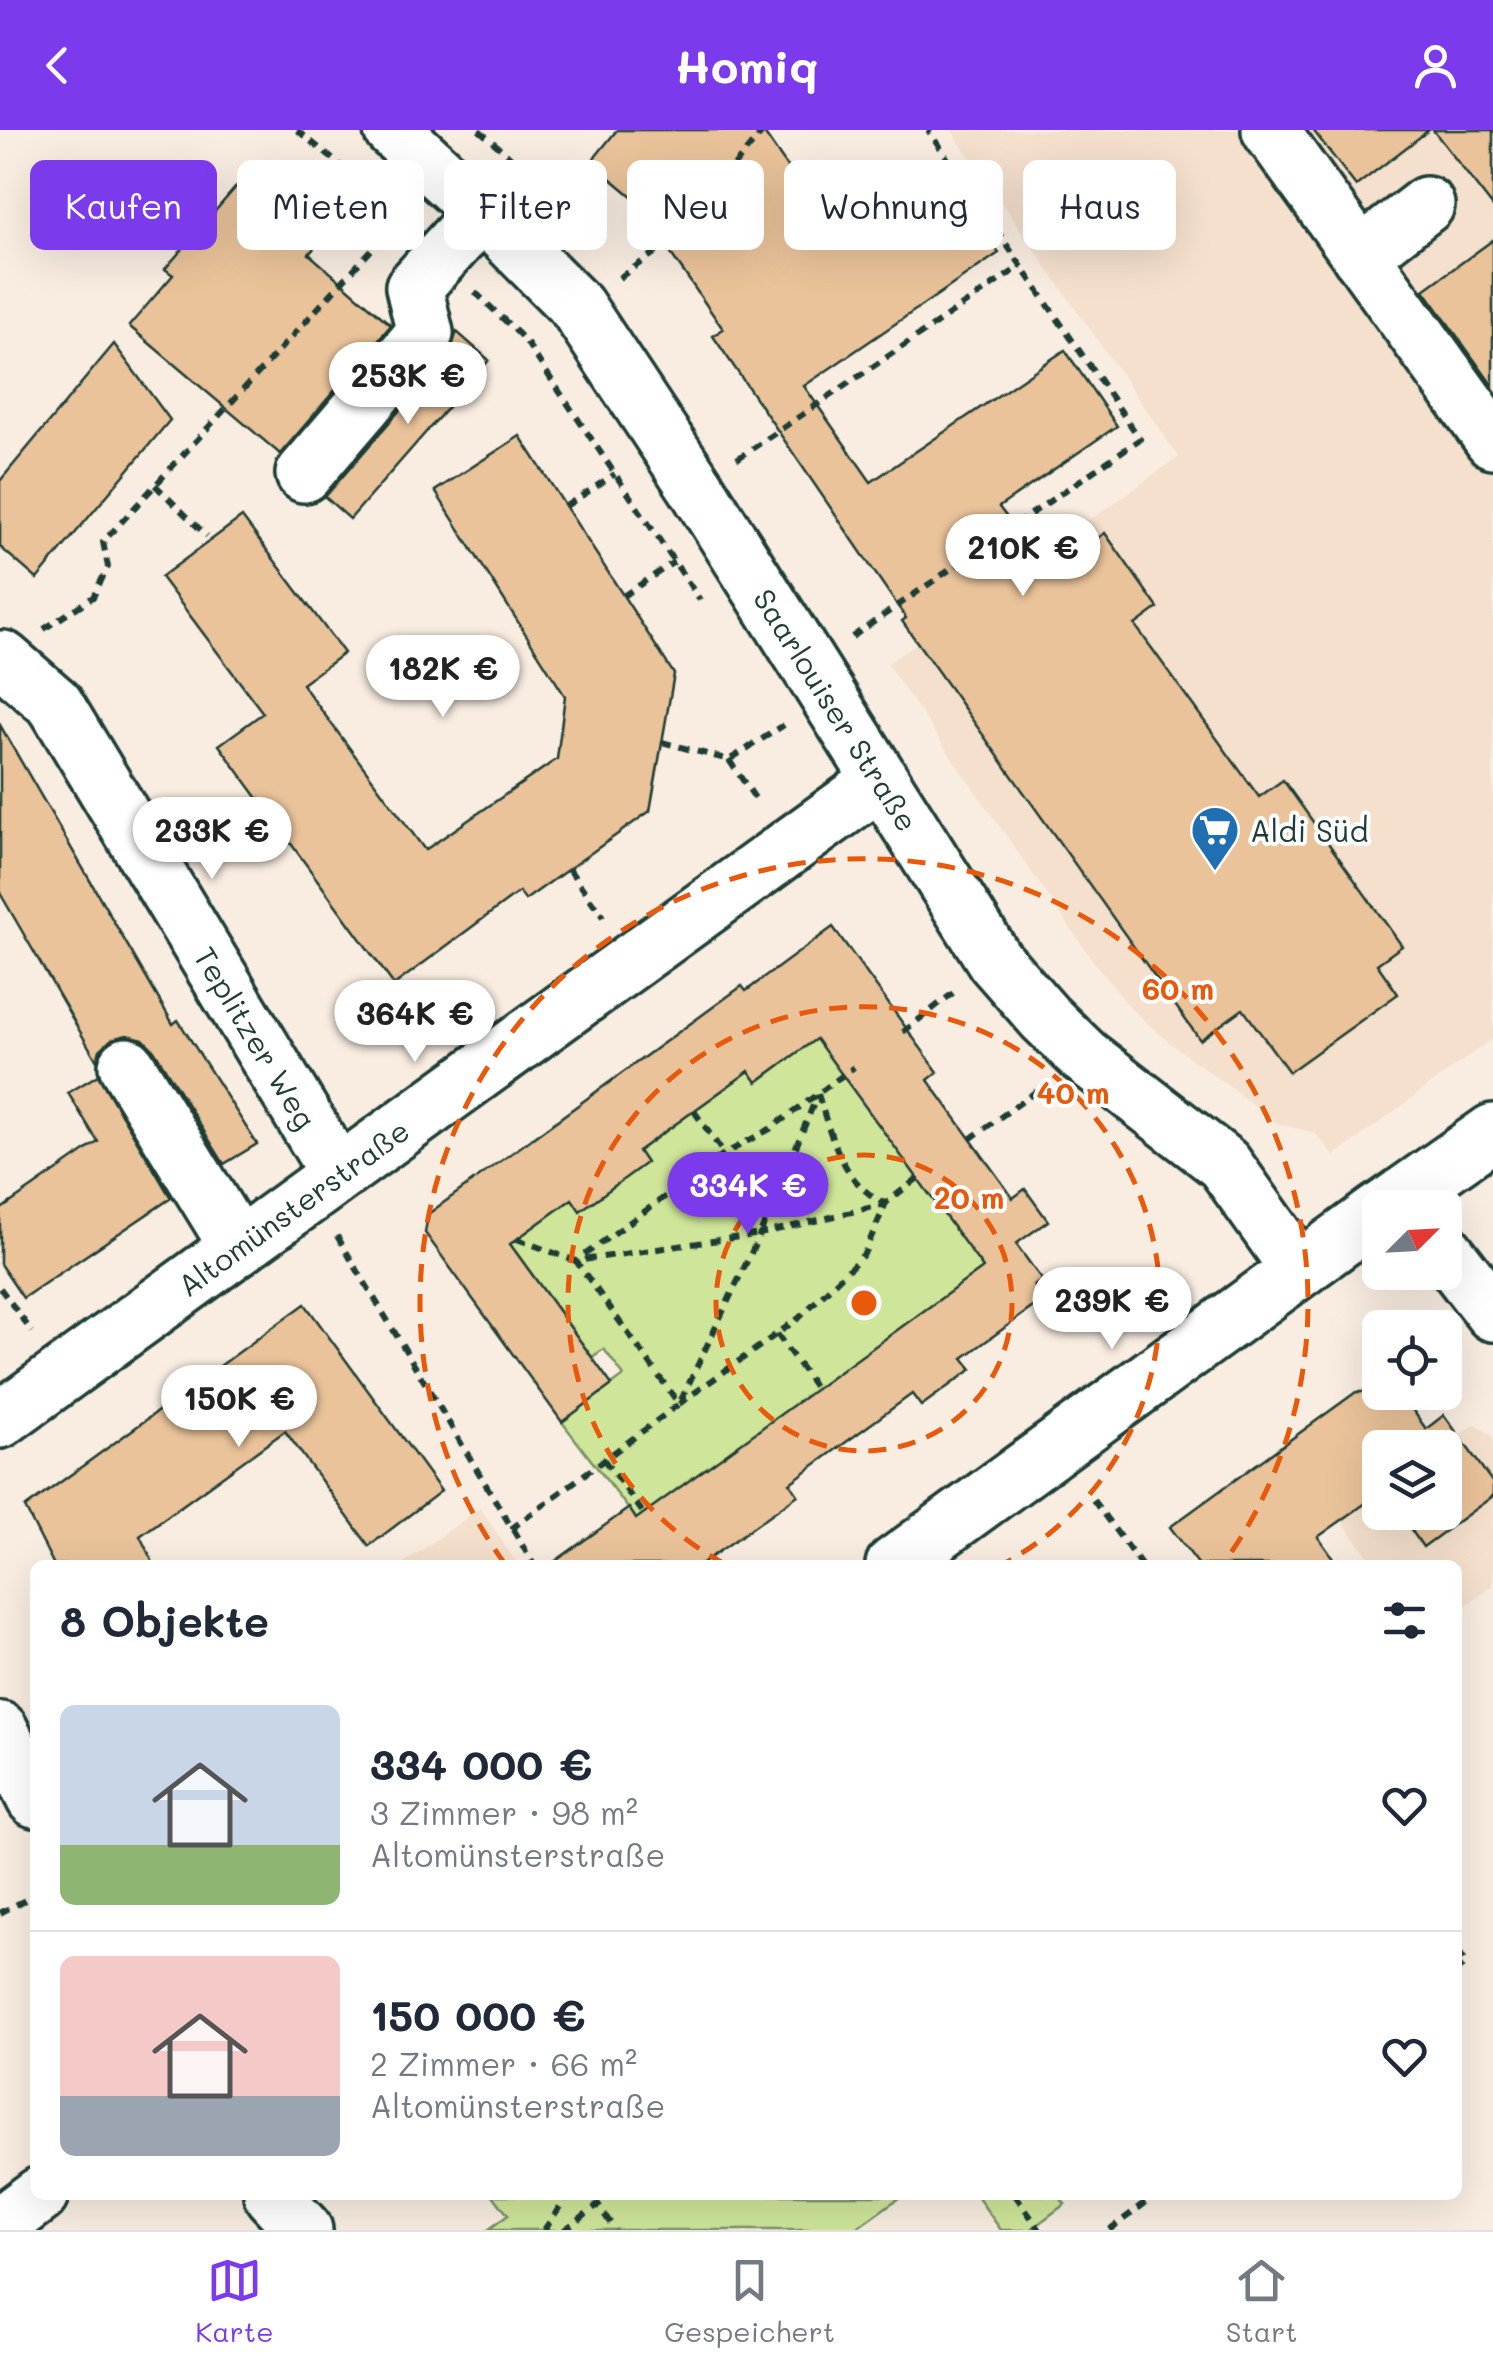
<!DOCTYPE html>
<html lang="de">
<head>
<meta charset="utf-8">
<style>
	:root { --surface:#fff; --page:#f6f6f7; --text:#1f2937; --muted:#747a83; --line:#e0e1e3; --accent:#7c3aed }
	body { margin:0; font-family:Mali,sans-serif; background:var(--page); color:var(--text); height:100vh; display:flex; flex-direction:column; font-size:38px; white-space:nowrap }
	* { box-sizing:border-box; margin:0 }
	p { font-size:32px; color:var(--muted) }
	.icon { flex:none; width:55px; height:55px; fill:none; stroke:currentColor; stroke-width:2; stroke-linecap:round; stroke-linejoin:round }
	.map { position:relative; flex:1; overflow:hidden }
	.sheet { position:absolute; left:30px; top:1430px; width:1432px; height:640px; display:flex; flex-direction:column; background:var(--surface); border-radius:15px; box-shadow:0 10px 40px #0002 }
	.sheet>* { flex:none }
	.banner { position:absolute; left:30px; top:30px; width:1435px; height:90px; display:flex; gap:20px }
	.needle { width:65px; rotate:66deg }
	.tools { position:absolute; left:1362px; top:1060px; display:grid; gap:20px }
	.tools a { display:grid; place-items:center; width:100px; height:100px; border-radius:15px; background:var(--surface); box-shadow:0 10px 40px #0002; font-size:50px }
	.price { position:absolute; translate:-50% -85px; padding:0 22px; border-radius:35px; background:#fff; color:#222; font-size:32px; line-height:65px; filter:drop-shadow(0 2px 5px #0008) }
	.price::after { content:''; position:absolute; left:50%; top:60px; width:30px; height:22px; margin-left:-15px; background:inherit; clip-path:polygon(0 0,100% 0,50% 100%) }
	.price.selected { background:var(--accent); color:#fff }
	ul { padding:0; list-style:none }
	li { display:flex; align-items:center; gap:30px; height:250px; padding:0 30px }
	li+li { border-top:2px solid var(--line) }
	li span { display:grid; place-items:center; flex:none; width:280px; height:200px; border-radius:15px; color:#555 }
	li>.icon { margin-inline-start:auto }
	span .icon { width:120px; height:120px; fill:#fffc; stroke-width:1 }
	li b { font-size:42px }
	h2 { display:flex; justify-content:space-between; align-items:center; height:120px; padding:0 30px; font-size:42px }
	.pill { padding:0 35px; border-radius:15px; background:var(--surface); box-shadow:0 10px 40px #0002; font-size:35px; line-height:90px }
	.pill.selected { background:var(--accent); color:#fff }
	header { display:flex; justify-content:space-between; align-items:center; height:130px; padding:0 30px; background:var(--accent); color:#fff; font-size:45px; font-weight:700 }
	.menu { display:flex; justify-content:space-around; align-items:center; height:140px; border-top:2px solid var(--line); background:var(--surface); font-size:28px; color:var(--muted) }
	.menu a { display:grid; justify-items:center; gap:5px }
	.menu .selected { color:var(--accent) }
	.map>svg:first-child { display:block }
	.built { fill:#f4e0cc; fill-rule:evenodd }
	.green { fill:#cfe59a; stroke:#779167; stroke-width:2.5 }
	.building { fill:#eac39a; stroke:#1f3d34; stroke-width:2.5 }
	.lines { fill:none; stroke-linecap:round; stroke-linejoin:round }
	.minor-casing { stroke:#1f3d34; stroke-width:62 }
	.major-casing { stroke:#1f3d34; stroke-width:62 }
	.path { stroke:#1f3d34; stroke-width:6; stroke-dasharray:10 8; stroke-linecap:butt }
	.minor { stroke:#fff; stroke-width:55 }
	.major { stroke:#fff; stroke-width:55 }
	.ring { fill:none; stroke:#e8590c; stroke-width:5; stroke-dasharray:18 12 }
	.labels { text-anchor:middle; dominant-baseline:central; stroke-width:8; stroke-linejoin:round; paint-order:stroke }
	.street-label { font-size:30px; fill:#1f3d34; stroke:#fff }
	.poi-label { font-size:30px; fill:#1f3d34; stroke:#fff; text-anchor:start }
	.centre { fill:#e8590c; stroke:#fff; stroke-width:5 }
	.ring-label { font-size:30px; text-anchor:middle; font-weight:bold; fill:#e8590c; stroke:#fff; stroke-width:8; stroke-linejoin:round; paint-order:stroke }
</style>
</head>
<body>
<header><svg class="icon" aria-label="back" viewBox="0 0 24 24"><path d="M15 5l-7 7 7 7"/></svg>Homiq<svg class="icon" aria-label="person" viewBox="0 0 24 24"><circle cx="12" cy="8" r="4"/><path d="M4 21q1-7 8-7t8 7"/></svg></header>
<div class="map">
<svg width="1493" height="2100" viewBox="0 0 1493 2100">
	<rect width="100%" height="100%" fill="#f9ede1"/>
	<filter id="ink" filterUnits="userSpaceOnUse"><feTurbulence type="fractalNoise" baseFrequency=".01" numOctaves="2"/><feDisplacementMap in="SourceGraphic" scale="20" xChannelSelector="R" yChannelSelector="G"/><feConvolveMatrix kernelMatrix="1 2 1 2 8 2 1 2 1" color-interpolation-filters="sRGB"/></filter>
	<g filter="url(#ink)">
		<g class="built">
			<polygon points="951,0 1493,0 1493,908 1334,1026 1315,1003 1279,994 1169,912 1131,879 1094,832 887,534 1179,327"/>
			<path d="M1380,1245V1262L1426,1298L1444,1285L1459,1305L1476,1294L1493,1307V1456L1458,1481V1435H1375L1285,1313ZM1380,1318H1445V1382H1380Z"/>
			<polygon points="480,1378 518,1435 401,1435"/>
		</g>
		<g class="green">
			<polygon points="819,889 983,1138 637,1390 562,1292 624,1246 604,1219 592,1227 510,1114 749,941 758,952 792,926"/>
			<polygon points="493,2065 903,2065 854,2100 488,2100 508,2085"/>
			<polygon points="976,2065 1058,2065 1065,2074 1030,2100 1001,2100"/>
		</g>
		<g class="building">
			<polygon points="617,0 762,0 843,117 946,47 999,123 804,256 871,352 1065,220 1117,296 999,377 1049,443 1105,403 1158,478 1135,495 1259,667 1283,650 1402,816 1377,834 1398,864 1289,942 1243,879 1200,910 902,491 906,488 713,206 723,199 667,118 682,108 591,32"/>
			<polygon points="1313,0 1429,0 1356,56"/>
			<polygon points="1433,0 1493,0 1493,77"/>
			<polygon points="255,35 331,99 309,124 391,195 280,324 129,196 173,145 165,139"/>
			<polygon points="1493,110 1493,256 1424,160"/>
			<polygon points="457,202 489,230 350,389 325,367 449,223"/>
			<polygon points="114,214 170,290 37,449 0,417 0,351"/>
			<polygon points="520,306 674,544 650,681 525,770 519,762 394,855 219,615 263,583 161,447 242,387 344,523 302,554 425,720 557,629 565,566 435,361"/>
			<polygon points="0,595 173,894 178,890 257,1014 224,1034 154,920 143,909 127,905 112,909 100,920 97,931 0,763"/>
			<polygon points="833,797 938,942 928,950 1013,1068 1025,1059 1048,1091 1016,1114 1042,1150 1034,1156 1044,1169 963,1228 972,1239 921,1276 912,1264 790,1353 798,1365 700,1435 550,1435 629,1378 636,1389 983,1138 816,909 757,952 749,941 638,1021 646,1033 580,1081 572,1069 510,1114 612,1255 562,1292 425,1103 428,1084 742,856 746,861"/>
			<polygon points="98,945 171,1068 23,1168 0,1134 0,1080 98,1012 68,963"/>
			<polygon points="305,1174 441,1361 369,1416 285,1301 140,1406 154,1435 54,1435 25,1378"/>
			<polygon points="1356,1262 1400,1262 1426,1299 1444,1285 1493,1353 1493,1366 1423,1417 1399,1382 1445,1382 1445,1318 1380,1318 1380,1363 1318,1407 1338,1435 1199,1435 1170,1397"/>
		</g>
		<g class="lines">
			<g class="minor-casing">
				<g id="minor">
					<path id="s1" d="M392,0L482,82L577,177L696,357L995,831L1045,888L1084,926L1224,1034L1298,1138"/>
					<polyline points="1270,0 1493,310"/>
					<polyline points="1360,126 1426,75"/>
					<polyline points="304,344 425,203 414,157 482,82"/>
					<path id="s2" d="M3,529L55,574L338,1044"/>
					<polyline points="127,936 238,1117"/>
					<polyline points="1445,1121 1493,1183"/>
					<path id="s3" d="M0,1290L880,651"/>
					<polyline points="0,1600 35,1669"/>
					<polyline points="272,2065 304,2100"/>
				</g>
			</g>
			<g class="major-casing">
				<g id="major">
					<polyline points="1385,1078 1493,1002"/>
					<polyline points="894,1435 1380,1081"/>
					<polyline points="0,2095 40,2065"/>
				</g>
			</g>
			<g class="path">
				<polyline points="297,0 383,70 406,93"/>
				<polyline points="479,0 538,51 584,104"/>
				<polyline points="619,148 670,112 764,0"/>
				<polyline points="475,162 524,209 700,470"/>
				<polyline points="737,329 1021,136"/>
				<polyline points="155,355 207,406"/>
				<polyline points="566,376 615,344"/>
				<polyline points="623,466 674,432"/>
				<polyline points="44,499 93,467 108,437 103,412 374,117"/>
				<polyline points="852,507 1140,309 928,0"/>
				<polyline points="662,612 729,630 784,595"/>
				<polyline points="729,630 759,674"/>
				<polyline points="569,739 603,787"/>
				<polyline points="903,902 953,863"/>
				<path d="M818,964C830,1004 844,1056 885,1073"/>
				<polyline points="694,981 724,1024"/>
				<polyline points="970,1009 1042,957"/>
				<polyline points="337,1106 534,1435"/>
				<polyline points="517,1109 576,1131 760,1104 817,966"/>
				<polyline points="0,1158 32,1202"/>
				<polyline points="777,1204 816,1259"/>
				<polyline points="681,1270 760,1104 885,1074"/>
				<polyline points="679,1274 799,1188 864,1124 886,1073 918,1048"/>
				<polyline points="604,1330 644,1384"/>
				<polyline points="1093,1370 1141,1435"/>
				<polyline points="511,1399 679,1274 576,1131 724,1024 770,999 854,937"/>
				<polyline points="0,1783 35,1765"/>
				<polyline points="1458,1822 1466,1834 1458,1840"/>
				<polyline points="1015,2065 1040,2100"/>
				<polyline points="544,2100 568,2065"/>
				<polyline points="564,2100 598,2075 615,2100"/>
				<polyline points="1109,2100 1156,2065"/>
			</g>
			<use href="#minor" class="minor"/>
			<use href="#major" class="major"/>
		</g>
	</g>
	<g class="ring">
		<circle cx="864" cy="1173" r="148"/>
		<path d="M725 1434A296 296 0 1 1 1003 1434"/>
		<path d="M505 1434A444 444 0 1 1 1223 1434"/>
	</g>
	<defs>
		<g id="supermarket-pin" transform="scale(2.5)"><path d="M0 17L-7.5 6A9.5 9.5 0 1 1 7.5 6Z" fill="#1f6fb2" stroke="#fff"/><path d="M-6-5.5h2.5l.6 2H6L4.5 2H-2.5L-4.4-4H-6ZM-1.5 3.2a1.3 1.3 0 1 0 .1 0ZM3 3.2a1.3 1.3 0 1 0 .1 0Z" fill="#fff"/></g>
	</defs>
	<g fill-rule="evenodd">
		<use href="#supermarket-pin" x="1215" y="700"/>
	</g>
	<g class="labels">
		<g class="street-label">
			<text stroke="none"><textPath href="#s1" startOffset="735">Saarlouiser Straße</textPath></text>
			<text stroke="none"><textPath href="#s2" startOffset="458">Teplitzer Weg</textPath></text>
			<text stroke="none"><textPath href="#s3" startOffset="362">Altomünsterstraße</textPath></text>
		</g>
		<g class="poi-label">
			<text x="1250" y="700">Aldi Süd</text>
		</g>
	</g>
	<circle cx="864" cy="1173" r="15" class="centre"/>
	<g class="ring-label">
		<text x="1178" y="870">60 m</text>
		<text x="1073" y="974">40 m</text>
		<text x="969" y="1079">20 m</text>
	</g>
</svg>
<div class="tools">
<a><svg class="needle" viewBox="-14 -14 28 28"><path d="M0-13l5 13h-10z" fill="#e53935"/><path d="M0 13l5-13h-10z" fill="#747a83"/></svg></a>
<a><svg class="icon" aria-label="locate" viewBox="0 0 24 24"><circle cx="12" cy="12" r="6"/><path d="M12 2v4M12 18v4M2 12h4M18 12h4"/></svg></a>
<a><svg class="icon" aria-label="layers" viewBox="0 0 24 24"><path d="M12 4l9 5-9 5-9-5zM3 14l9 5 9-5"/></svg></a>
</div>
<b class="price" style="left:408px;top:297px">253K €</b>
<b class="price" style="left:1023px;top:469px">210K €</b>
<b class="price" style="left:443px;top:590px">182K €</b>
<b class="price" style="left:212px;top:752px">233K €</b>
<b class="price" style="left:415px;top:935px">364K €</b>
<b class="price selected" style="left:748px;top:1107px">334K €</b>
<b class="price" style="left:1112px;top:1222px">239K €</b>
<b class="price" style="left:239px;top:1320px">150K €</b>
<div class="banner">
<a class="pill selected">Kaufen</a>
<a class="pill">Mieten</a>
<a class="pill">Filter</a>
<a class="pill">Neu</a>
<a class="pill">Wohnung</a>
<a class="pill">Haus</a>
</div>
<section class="sheet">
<h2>8 Objekte<svg class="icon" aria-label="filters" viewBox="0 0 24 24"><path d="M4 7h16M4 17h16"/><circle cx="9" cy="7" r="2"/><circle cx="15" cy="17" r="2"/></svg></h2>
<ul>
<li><span style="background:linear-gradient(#c9d6e8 70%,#8fb573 0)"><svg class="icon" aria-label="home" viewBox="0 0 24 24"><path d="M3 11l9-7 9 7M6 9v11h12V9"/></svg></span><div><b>334 000 €</b><p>3 Zimmer · 98 m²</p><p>Altomünsterstraße</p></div><svg class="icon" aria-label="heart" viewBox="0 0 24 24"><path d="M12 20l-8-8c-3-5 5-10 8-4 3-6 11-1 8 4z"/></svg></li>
<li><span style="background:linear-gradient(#f6c9c9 70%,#9aa5b1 0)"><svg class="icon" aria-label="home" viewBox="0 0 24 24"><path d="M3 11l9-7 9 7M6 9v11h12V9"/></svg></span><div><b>150 000 €</b><p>2 Zimmer · 66 m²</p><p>Altomünsterstraße</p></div><svg class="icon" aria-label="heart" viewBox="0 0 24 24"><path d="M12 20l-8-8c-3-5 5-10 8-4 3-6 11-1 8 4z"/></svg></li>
</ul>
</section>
</div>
<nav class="menu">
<a class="selected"><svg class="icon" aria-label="map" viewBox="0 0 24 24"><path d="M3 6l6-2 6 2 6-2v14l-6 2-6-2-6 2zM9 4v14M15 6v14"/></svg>Karte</a>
<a><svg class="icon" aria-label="saved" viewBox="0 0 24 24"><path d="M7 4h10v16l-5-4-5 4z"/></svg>Gespeichert</a>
<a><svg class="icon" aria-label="home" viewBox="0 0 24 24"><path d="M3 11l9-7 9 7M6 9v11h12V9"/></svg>Start</a>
</nav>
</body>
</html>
